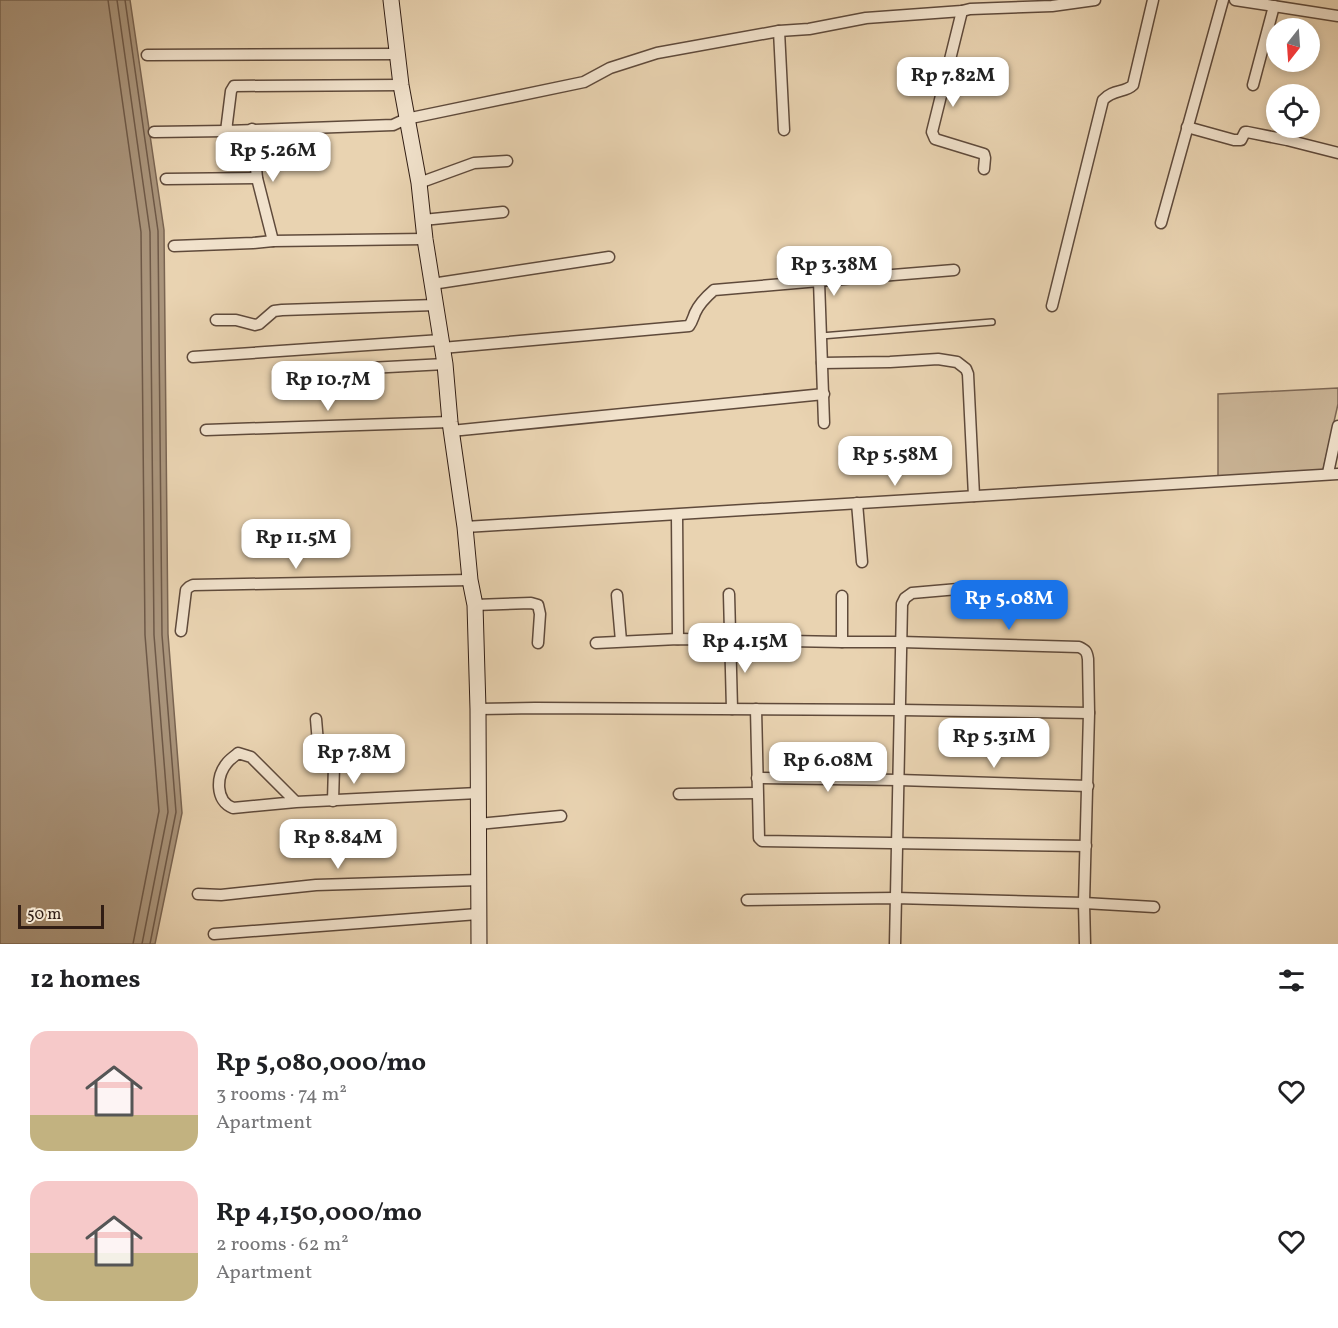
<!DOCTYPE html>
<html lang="en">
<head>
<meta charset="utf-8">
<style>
	:root { --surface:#fff; --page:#f6f6f6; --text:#202124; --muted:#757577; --accent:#1a73e8 }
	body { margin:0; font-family:Vollkorn,serif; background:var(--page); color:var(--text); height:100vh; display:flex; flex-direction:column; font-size:22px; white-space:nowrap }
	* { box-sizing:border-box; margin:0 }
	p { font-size:20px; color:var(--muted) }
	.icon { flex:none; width:33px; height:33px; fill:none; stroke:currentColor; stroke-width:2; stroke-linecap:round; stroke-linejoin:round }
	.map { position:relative; height:944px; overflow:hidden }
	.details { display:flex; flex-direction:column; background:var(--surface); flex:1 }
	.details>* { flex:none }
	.needle { width:39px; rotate:197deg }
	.fabs { position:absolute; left:1266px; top:18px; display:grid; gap:12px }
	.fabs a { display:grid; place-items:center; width:54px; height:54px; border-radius:50%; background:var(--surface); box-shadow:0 3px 9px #0003; font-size:30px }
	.scale { position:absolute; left:18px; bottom:15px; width:86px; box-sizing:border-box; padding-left:6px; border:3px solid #311d14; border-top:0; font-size:16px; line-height:21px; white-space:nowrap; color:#311d14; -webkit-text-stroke:4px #f1e2cc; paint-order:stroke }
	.price { position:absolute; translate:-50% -51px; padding:0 14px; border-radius:12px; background:#fff; color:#222; font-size:20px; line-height:39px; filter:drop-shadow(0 2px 3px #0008) }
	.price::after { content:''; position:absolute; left:50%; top:36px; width:18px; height:14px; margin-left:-9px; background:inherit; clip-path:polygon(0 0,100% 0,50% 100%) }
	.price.on { background:var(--accent); color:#fff }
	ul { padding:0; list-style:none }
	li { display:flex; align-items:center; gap:18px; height:150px; padding:0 30px }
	li span { display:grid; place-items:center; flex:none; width:168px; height:120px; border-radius:18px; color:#555 }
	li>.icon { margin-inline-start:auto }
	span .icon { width:72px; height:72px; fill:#fffc; stroke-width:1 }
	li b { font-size:26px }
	h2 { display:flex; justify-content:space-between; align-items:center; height:72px; padding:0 30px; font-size:26px }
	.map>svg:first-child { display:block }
	.green { fill:#cab496; stroke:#7e6855; stroke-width:1.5 }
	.water { fill:#aa957c; stroke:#7a6552; stroke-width:1.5 }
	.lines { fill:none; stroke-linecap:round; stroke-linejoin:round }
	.shore { stroke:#6e5948; stroke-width:1.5 }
	.lane-casing { stroke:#5f4a3b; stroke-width:8 }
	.street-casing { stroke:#5f4a3b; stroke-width:13 }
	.secondary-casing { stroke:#311d14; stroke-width:17 }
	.lane { stroke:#f1e2cc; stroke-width:5 }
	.street { stroke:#f1e2cc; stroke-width:10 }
	.secondary { stroke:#f1e2cc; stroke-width:15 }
</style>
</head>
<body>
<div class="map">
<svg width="1338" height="944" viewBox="0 0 1338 944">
	<rect width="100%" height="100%" fill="#e9d3b1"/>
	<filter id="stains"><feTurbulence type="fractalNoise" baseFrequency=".00333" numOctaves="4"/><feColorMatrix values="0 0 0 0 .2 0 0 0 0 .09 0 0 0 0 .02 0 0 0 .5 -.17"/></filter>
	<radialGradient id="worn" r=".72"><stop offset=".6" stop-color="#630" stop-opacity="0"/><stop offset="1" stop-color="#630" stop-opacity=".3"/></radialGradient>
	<polygon class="green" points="1338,388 1338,404 1323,470 1218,478 1218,394"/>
	<polygon class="water" points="0,0 130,0 164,230 168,634 182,813 155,944 0,944"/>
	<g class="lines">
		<g class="shore">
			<polyline points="108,0 141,232 145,635 159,811 133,944"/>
			<polyline points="117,0 150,232 154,635 168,812 142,944"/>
			<polyline points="125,0 158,231 162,635 176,812 150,944"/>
		</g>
		<g class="lane-casing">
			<polyline id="lane" points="821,336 992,322"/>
		</g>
		<g class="street-casing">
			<g id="street">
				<polyline points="1235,0 1338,16"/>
				<polyline points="962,11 932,132 935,139 984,154 985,158 984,169"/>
				<polyline points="779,31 784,130"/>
				<polyline points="147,55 398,54"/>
				<polyline points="401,85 234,86 231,91 226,131 393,125 406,119 584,82 610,68 657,53 779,31 809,29 866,18 962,11 970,9 1052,6 1095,0"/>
				<polyline points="1253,85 1274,6"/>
				<polyline points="1187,127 1234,140 1241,140 1245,132 1247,132 1287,140 1338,153"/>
				<polyline points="252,129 257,178 273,241"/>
				<polyline points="154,132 226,131"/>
				<polyline points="166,179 257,178"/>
				<polyline points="419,183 474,163 507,161"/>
				<polyline points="423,220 503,212"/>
				<polyline points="1161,223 1223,0"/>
				<polyline points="174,246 253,243 273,241 425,239"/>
				<polyline points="432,284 609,257"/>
				<path d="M1052,306L1103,100C1113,89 1125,93 1133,85L1153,0"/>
				<polyline points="216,320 236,320 255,325 259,324 274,311 282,310 435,305"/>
				<path d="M442,348L689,326C692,322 693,318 695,313C699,304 707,296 714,290L819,281"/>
				<polyline points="193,357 441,340"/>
				<polyline points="822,363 890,362 938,359 957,362 966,369 968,374 974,496"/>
				<polyline points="369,368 445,364"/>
				<polyline points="824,423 819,281 954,270"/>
				<polyline points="206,430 450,422"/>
				<polyline points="451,431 824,394"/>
				<polyline points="1328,473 1338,426"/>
				<polyline points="857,503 862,562"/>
				<polyline points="677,515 678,639"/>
				<polyline points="465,527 1338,474"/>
				<polyline points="729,594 732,709"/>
				<polyline points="617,595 621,641"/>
				<polyline points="475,605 531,603 538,605 540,614 538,643"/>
				<polyline points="181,631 186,590 189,587 193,585 470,580"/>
				<polyline points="842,642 842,596"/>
				<path d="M596,643L678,639L842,642H901L1079,647C1086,650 1087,652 1088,659L1089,713L1084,903L1085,944"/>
				<polyline points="478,709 535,708 901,710 1089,713"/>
				<polyline points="756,709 759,838 762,841 1086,846"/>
				<polyline points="316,719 318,743 321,747 328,754 334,766 333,801"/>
				<polyline points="757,778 899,780 1088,786"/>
				<polyline points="679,794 757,793"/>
				<path d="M296,802L251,757L238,753C235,756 230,759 227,763C216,776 215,801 233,808L296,802L478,793"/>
				<polyline points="478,824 561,816"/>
				<polyline points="198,894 221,895 316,885 479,880"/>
				<polyline points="747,900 895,898 1084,903 1154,907"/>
				<polyline points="214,934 478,914"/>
				<polyline points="895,944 902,604 905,598 912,593 981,587"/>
			</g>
		</g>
		<g class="secondary-casing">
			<polyline id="secondary" points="391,0 401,85 419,183 425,239 445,364 450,422 465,527 470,580 475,605 478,709 479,944"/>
		</g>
		<use href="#lane" class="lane"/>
		<use href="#street" class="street"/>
		<use href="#secondary" class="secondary"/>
	</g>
	<rect width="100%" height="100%" filter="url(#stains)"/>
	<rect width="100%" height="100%" fill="url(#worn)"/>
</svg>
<div class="fabs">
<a><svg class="needle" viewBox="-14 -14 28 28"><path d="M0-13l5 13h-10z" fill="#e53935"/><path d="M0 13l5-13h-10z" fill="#757577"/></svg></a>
<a><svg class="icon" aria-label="locate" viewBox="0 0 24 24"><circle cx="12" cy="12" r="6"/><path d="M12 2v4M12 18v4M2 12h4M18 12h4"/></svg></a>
</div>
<div class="scale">50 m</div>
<b class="price" style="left:953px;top:108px">Rp 7.82M</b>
<b class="price" style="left:273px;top:183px">Rp 5.26M</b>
<b class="price" style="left:834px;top:297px">Rp 3.38M</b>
<b class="price" style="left:328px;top:412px">Rp 10.7M</b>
<b class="price" style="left:895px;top:487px">Rp 5.58M</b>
<b class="price" style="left:296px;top:570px">Rp 11.5M</b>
<b class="price on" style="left:1009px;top:631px">Rp 5.08M</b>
<b class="price" style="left:745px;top:674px">Rp 4.15M</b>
<b class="price" style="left:994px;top:769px">Rp 5.31M</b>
<b class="price" style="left:354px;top:785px">Rp 7.8M</b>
<b class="price" style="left:828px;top:793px">Rp 6.08M</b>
<b class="price" style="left:338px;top:870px">Rp 8.84M</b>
</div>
<section class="details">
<h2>12 homes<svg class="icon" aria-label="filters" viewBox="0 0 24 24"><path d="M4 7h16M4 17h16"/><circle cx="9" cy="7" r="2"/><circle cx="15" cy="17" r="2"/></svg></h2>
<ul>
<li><span style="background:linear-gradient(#f6c9c9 70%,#c2b280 0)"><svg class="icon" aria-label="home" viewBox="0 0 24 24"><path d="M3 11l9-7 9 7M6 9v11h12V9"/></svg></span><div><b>Rp 5,080,000/mo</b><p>3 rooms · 74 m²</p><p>Apartment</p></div><svg class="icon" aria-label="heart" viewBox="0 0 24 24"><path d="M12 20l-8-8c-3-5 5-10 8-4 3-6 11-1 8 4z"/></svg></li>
<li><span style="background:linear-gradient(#f6c9c9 60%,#c2b280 0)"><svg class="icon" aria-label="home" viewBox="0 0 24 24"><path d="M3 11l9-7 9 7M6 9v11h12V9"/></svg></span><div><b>Rp 4,150,000/mo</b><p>2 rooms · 62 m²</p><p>Apartment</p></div><svg class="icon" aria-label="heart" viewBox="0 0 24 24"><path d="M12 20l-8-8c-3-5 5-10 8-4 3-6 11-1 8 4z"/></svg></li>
</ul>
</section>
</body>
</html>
